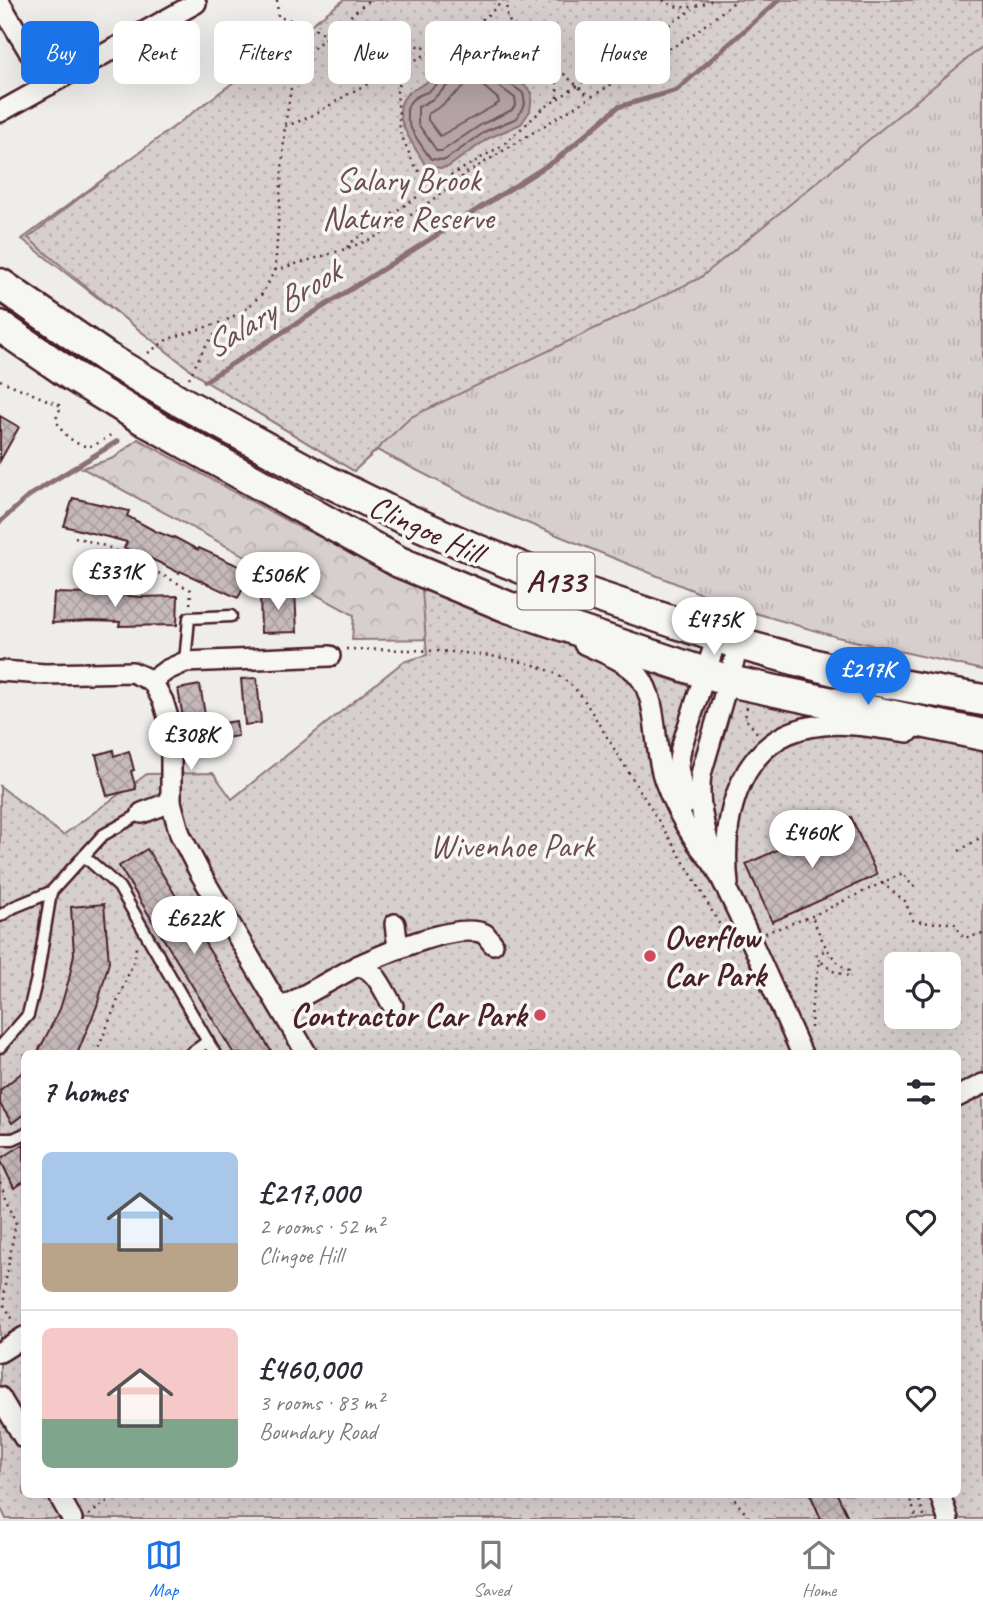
<!DOCTYPE html>
<html lang="en">
<head>
<meta charset="utf-8">
<style>
	:root { --surface:#fff; --page:#f2f2f3; --text:#2b2b33; --muted:#7c7c81; --line:#e1e1e2; --accent:#1a73e8 }
	body { margin:0; font-family:Caveat,sans-serif; background:var(--page); color:var(--text); height:100vh; display:flex; flex-direction:column; font-size:26px; white-space:nowrap }
	* { box-sizing:border-box; margin:0 }
	p { font-size:23px; color:var(--muted) }
	.icon { flex:none; width:38px; height:38px; fill:none; stroke:currentColor; stroke-width:2; stroke-linecap:round; stroke-linejoin:round }
	.map { position:relative; flex:1; overflow:hidden }
	.panel { position:absolute; left:21px; top:1050px; width:940px; height:448px; display:flex; flex-direction:column; background:var(--surface); border-radius:10px; box-shadow:0 7px 28px #0002 }
	.panel>* { flex:none }
	.hud { position:absolute; left:21px; top:21px; width:942px; height:63px; display:flex; gap:14px }
	.buttons { position:absolute; left:884px; top:952px; display:grid; gap:14px }
	.buttons a { display:grid; place-items:center; width:77px; height:77px; border-radius:10px; background:var(--surface); box-shadow:0 7px 28px #0002; font-size:35px }
	.price { position:absolute; translate:-50% -60px; padding:0 16px; border-radius:24px; background:#fff; color:#222; font-size:23px; line-height:46px; filter:drop-shadow(0 2px 4px #0008) }
	.price::after { content:''; position:absolute; left:50%; top:42px; width:21px; height:16px; margin-left:-10px; background:inherit; clip-path:polygon(0 0,100% 0,50% 100%) }
	.price.active { background:var(--accent); color:#fff }
	ul { padding:0; list-style:none }
	li { display:flex; align-items:center; gap:21px; height:175px; padding:0 21px }
	li+li { border-top:2px solid var(--line) }
	li span { display:grid; place-items:center; flex:none; width:196px; height:140px; border-radius:10px; color:#555 }
	li>.icon { margin-inline-start:auto }
	span .icon { width:84px; height:84px; fill:#fffc; stroke-width:1 }
	li b { font-size:30px }
	h2 { display:flex; justify-content:space-between; align-items:center; height:84px; padding:0 21px; font-size:30px }
	.pill { padding:0 24px; border-radius:10px; background:var(--surface); box-shadow:0 7px 28px #0002; font-size:24px; line-height:63px }
	.pill.active { background:var(--accent); color:#fff }
	.dock { display:flex; justify-content:space-around; align-items:center; height:98px; border-top:2px solid var(--line); background:var(--surface); font-size:19px; color:var(--muted) }
	.dock a { display:grid; justify-items:center; gap:4px }
	.dock .active { color:var(--accent) }
	.map>svg:first-child { display:block }
	.grass { fill:url(#grass-tufts); stroke:#90777c; stroke-width:2 }
	.forest { fill:url(#forest-crowns); stroke:#90777c; stroke-width:2 }
	.park { fill:url(#park-dots); stroke:#90777c; stroke-width:2; fill-rule:evenodd }
	.water { fill:#b4a4a5; stroke:#8a6f74; stroke-width:2 }
	.lines { fill:none; stroke-linecap:round; stroke-linejoin:round }
	.shore { stroke:#74545c; stroke-width:2 }
	.stream { stroke:#8a6f74; stroke-width:5 }
	.building { fill:url(#building-cross-hatch); stroke:#4a1f2b; stroke-width:2 }
	.lane-casing { stroke:#4a1f2b; stroke-width:15 }
	.street-casing { stroke:#4a1f2b; stroke-width:24 }
	.primary-casing { stroke:#4a1f2b; stroke-width:35 }
	.path { stroke:#4a1f2b; stroke-width:2.5; stroke-dasharray:2 5; stroke-linecap:butt }
	.lane { stroke:#f6f6f2; stroke-width:10 }
	.street { stroke:#f6f6f2; stroke-width:19 }
	.primary { stroke:#f6f6f2; stroke-width:30 }
	.poi-dot { fill:#d1495b; stroke:#f6f6f2; stroke-width:2.5 }
	.labels { text-anchor:middle; dominant-baseline:central; stroke-width:7; stroke-linejoin:round; paint-order:stroke }
	.shield { fill:#f6f6f2; stroke:#7e6067; stroke-width:2 }
	.shield-label { font-size:32px; font-weight:bold; fill:#4a1f2b }
	.park-label { font-size:33px; fill:#6d4b54; stroke:#f6f6f2 }
	.street-label { font-size:33px; fill:#4a1f2b; stroke:#f6f6f2 }
	.poi-label { font-size:33px; font-weight:bold; fill:#4a1f2b; stroke:#f6f6f2; text-anchor:start }
	.water-label { font-size:35px; font-style:italic; fill:#6f4e56; stroke:#f6f6f2 }
</style>
</head>
<body>
<div class="map">
<svg width="983" height="1519" viewBox="0 0 983 1519">
	<defs>
		<pattern id="grass-tufts" width="24" height="20" patternUnits="userSpaceOnUse" patternTransform="scale(1.75)"><rect width="24" height="20" fill="#d7cfce"/><path d="M3 7l-1-3M5 7V3M7 7l1-3M15 17l-1-3M17 17v-4M19 17l1-3" fill="none" stroke="#bab1b1"/></pattern>
		<pattern id="forest-crowns" width="20" height="18" patternUnits="userSpaceOnUse" patternTransform="scale(1.75)"><rect width="20" height="18" fill="#d7cfce"/><path d="M2 6a3 3 0 1 1 6 0M12 15a3 3 0 1 1 6 0" fill="none" stroke="#bab1b1"/></pattern>
		<pattern id="park-dots" width="8" height="8" patternUnits="userSpaceOnUse" patternTransform="scale(1.75)"><rect width="8" height="8" fill="#d7cfce"/><path d="M2 2h.1M6 6h.1" fill="none" stroke="#bab1b1" stroke-width="1.8" stroke-linecap="round"/></pattern>
		<pattern id="building-cross-hatch" width="8" height="8" patternUnits="userSpaceOnUse" patternTransform="scale(1.75)"><rect width="8" height="8" fill="#c6babb"/><path d="M0 0l8 8M0 8l8-8" fill="none" stroke="#ac9fa1"/></pattern>
	</defs>
	<rect width="100%" height="100%" fill="#efedea"/>
	<filter id="ink" filterUnits="userSpaceOnUse"><feTurbulence type="fractalNoise" baseFrequency=".0143" numOctaves="2"/><feDisplacementMap in="SourceGraphic" scale="14" xChannelSelector="R" yChannelSelector="G"/><feConvolveMatrix kernelMatrix="1 2 1 2 8 2 1 2 1" color-interpolation-filters="sRGB"/></filter>
	<g filter="url(#ink)">
		<polygon class="grass" points="983,0 983,670 837,637 734,607 493,509 377,450 354,471 205,381 22,239 113,172"/>
		<polygon class="forest" points="138,439 293,524 495,621 458,639 352,640 354,615 82,468 114,458"/>
		<g class="park">
			<polygon points="344,0 983,0 983,46 700,278 411,417 354,471 205,381 124,318 28,238 113,172"/>
			<path d="M422,590L475,605L601,657L714,694L983,752V1519H6L0,1506V786L63,835L147,774L213,773L232,799L403,662L427,655ZM896,964H948V1017H896ZM24,1054H957V1494H24Z"/>
		</g>
		<path class="water" d="M474,49C490,52 495,62 506,72C514,79 525,83 532,93L530,111L521,124L489,138L448,167L440,168L425,165C416,146 383,111 411,91C419,86 426,84 434,77C445,66 458,52 474,49Z"/>
		<g class="lines">
			<g class="shore">
				<path d="M471,57L482,59L502,78L523,93L525,104L517,118L486,131L445,160L431,159C422,146 396,116 412,100C418,94 426,94 432,89C445,77 456,66 471,57Z"/>
				<polygon points="474,65 485,71 496,84 515,98 516,104 512,110 482,124 442,151 437,151 418,124 418,107 433,99 462,72"/>
				<polygon points="474,78 498,99 499,103 440,136 428,120 428,114 441,106"/>
			</g>
			<g class="stream">
				<polyline points="205,381 556,160 618,107 677,90 779,0"/>
				<polyline points="0,522 30,495 118,441"/>
			</g>
		</g>
		<g class="building">
			<polygon points="0,416 19,427 0,461"/>
			<polygon points="73,498 129,511 127,516 155,531 173,538 174,537 198,550 199,548 252,572 238,598 180,571 179,573 160,563 142,555 141,557 124,548 127,542 64,526"/>
			<polygon points="295,590 297,632 261,633 260,591"/>
			<polygon points="92,592 140,597 178,596 177,625 119,626 120,622 91,621 52,623 54,593 92,594"/>
			<polygon points="257,678 261,723 245,725 241,679"/>
			<polygon points="200,685 205,715 183,718 178,689"/>
			<polygon points="236,721 238,736 208,741 206,726"/>
			<polygon points="113,750 114,756 129,751 134,770 131,771 136,789 107,796 96,755"/>
			<polygon points="851,817 877,875 772,922 746,864"/>
			<polygon points="147,849 273,1054 234,1054 119,866"/>
			<polygon points="104,904 109,962 97,1006 77,1054 37,1054 60,1009 69,979 74,954 71,907"/>
			<polygon points="24,1071 24,1114 12,1123 0,1104 0,1090"/>
			<polygon points="24,1144 24,1182 14,1188 0,1159"/>
			<polygon points="810,1494 837,1494 849,1519 821,1519"/>
		</g>
		<g class="lines">
			<g class="lane-casing">
				<g id="lane">
					<polyline points="185,662 189,618 231,616"/>
					<polyline points="84,856 119,887 215,1054"/>
					<polyline points="0,916 14,907 51,892 103,835 142,813"/>
					<polyline points="0,1047 28,1015 37,978 51,892"/>
					<polyline points="190,1054 208,1041"/>
					<polyline points="0,1139 13,1139 24,1134"/>
				</g>
			</g>
			<g class="street-casing">
				<g id="street">
					<polyline points="0,3 49,85"/>
					<polyline points="0,112 196,3"/>
					<path d="M584,644C601,652 627,661 639,676C659,701 653,748 664,779C671,799 683,822 695,840C702,851 711,859 717,870C748,930 774,992 802,1054"/>
					<polyline points="0,671 45,674 132,672 152,681"/>
					<polyline points="152,681 163,701 168,717 171,746 171,802 180,834 200,873 307,1054"/>
					<polyline points="152,681 167,670 185,662 330,656"/>
					<polyline points="685,805 678,767 681,748 717,637"/>
					<polyline points="142,813 171,802"/>
					<path d="M712,857C705,828 697,803 701,774L739,644"/>
					<path d="M728,884C721,815 740,732 823,725C852,722 881,729 909,732"/>
					<polyline points="395,924 398,948"/>
					<path d="M357,966C384,954 458,921 485,934L493,944"/>
					<path d="M281,1008L357,966C376,967 384,992 393,1006"/>
					<polyline points="957,1097 983,1084"/>
					<polyline points="0,1352 24,1337"/>
					<polyline points="0,1397 24,1438"/>
					<polyline points="58,1494 72,1519"/>
					<polyline points="940,1494 948,1519"/>
				</g>
			</g>
			<g class="primary-casing">
				<g id="primary">
					<polyline points="0,284 107,358 178,400 325,480 399,516 477,550 572,588 739,644 867,679 983,700"/>
					<polyline points="0,326 71,375 146,421 399,562 508,607 729,681 983,735"/>
				</g>
			</g>
			<g class="path">
				<polyline points="277,0 278,17 307,24 327,35"/>
				<polyline points="506,0 507,15 512,28 590,97"/>
				<path d="M663,0C678,12 697,7 713,0"/>
				<path d="M344,21L369,22L386,20C397,44 410,46 436,48"/>
				<polyline points="473,25 494,25 512,28"/>
				<polyline points="406,64 397,91 400,132 415,167 440,193"/>
				<polyline points="557,68 557,100"/>
				<path d="M285,126C313,118 327,106 352,92C396,68 471,38 503,0"/>
				<polyline points="347,247 354,240 433,186 503,145 544,108 693,9"/>
				<path d="M275,270C308,260 342,252 373,238C405,222 439,195 467,173L692,35L737,0"/>
				<polyline points="148,353 168,339 225,321"/>
				<polyline points="189,378 204,348 225,321 246,309 262,294 275,270 285,126 291,88 302,58 369,0"/>
				<path d="M0,380L61,406C61,407 57,416 57,416C55,429 75,446 87,446C96,446 105,439 112,434"/>
				<polyline points="75,537 108,547 191,590 190,606"/>
				<path d="M346,649C398,650 451,649 503,658C518,661 535,664 550,671C563,677 574,687 583,698L690,872L734,950"/>
				<polyline points="747,707 745,718 758,734"/>
				<polyline points="959,851 983,836"/>
				<path d="M882,883L905,901L913,920C927,925 940,921 955,924L963,938L983,934"/>
				<polyline points="765,933 812,916 903,873 913,887 919,884"/>
				<polyline points="820,961 816,955 826,950"/>
				<path d="M811,1028L812,1001L820,961L833,971L848,976L849,971C828,958 821,938 812,916"/>
				<polyline points="96,1054 135,958 136,945"/>
				<polyline points="0,1183 16,1221 4,1291 4,1305 15,1323"/>
				<polyline points="730,1494 750,1519"/>
				<polyline points="908,1494 917,1519"/>
				<polyline points="917,1494 925,1519"/>
				<polyline points="89,1515 117,1494"/>
			</g>
			<use href="#lane" class="lane"/>
			<use href="#street" class="street"/>
			<use href="#primary" class="primary"/>
		</g>
	</g>
	<g class="poi-dot">
		<circle cx="650" cy="956" r="7"/>
		<circle cx="540" cy="1015" r="7"/>
	</g>
	<g class="labels">
		<rect class="shield" x="517.5" y="552.5" width="77" height="57" rx="5"/>
		<g class="shield-label">
			<text x="556" y="581">A133</text>
		</g>
		<g class="park-label">
			<text x="408" y="180">Salary Brook<tspan x="408" dy="38">Nature Reserve</tspan></text>
			<text x="512" y="846">Wivenhoe Park</text>
		</g>
		<g class="street-label">
			<text transform="translate(426 529) rotate(25)">Clingoe Hill</text>
		</g>
		<g class="poi-label">
			<text x="664" y="937">Overflow<tspan x="664" dy="38">Car Park</tspan></text>
			<text x="526" y="1015" text-anchor="end">Contractor Car Park</text>
		</g>
		<g class="water-label">
			<text transform="translate(272 309) rotate(-32)">Salary Brook</text>
		</g>
	</g>
</svg>
<div class="buttons">
<a><svg class="icon" aria-label="locate" viewBox="0 0 24 24"><circle cx="12" cy="12" r="6"/><path d="M12 2v4M12 18v4M2 12h4M18 12h4"/></svg></a>
</div>
<b class="price" style="left:115px;top:609px">£331K</b>
<b class="price" style="left:278px;top:612px">£506K</b>
<b class="price" style="left:714px;top:657px">£475K</b>
<b class="price active" style="left:868px;top:707px">£217K</b>
<b class="price" style="left:191px;top:772px">£308K</b>
<b class="price" style="left:812px;top:870px">£460K</b>
<b class="price" style="left:194px;top:956px">£622K</b>
<div class="hud">
<a class="pill active">Buy</a>
<a class="pill">Rent</a>
<a class="pill">Filters</a>
<a class="pill">New</a>
<a class="pill">Apartment</a>
<a class="pill">House</a>
</div>
<section class="panel">
<h2>7 homes<svg class="icon" aria-label="filters" viewBox="0 0 24 24"><path d="M4 7h16M4 17h16"/><circle cx="9" cy="7" r="2"/><circle cx="15" cy="17" r="2"/></svg></h2>
<ul>
<li><span style="background:linear-gradient(#a9c7e8 65%,#b9a48a 0)"><svg class="icon" aria-label="home" viewBox="0 0 24 24"><path d="M3 11l9-7 9 7M6 9v11h12V9"/></svg></span><div><b>£217,000</b><p>2 rooms · 52 m²</p><p>Clingoe Hill</p></div><svg class="icon" aria-label="heart" viewBox="0 0 24 24"><path d="M12 20l-8-8c-3-5 5-10 8-4 3-6 11-1 8 4z"/></svg></li>
<li><span style="background:linear-gradient(#f6c9c9 65%,#7fa58c 0)"><svg class="icon" aria-label="home" viewBox="0 0 24 24"><path d="M3 11l9-7 9 7M6 9v11h12V9"/></svg></span><div><b>£460,000</b><p>3 rooms · 83 m²</p><p>Boundary Road</p></div><svg class="icon" aria-label="heart" viewBox="0 0 24 24"><path d="M12 20l-8-8c-3-5 5-10 8-4 3-6 11-1 8 4z"/></svg></li>
</ul>
</section>
</div>
<nav class="dock">
<a class="active"><svg class="icon" aria-label="map" viewBox="0 0 24 24"><path d="M3 6l6-2 6 2 6-2v14l-6 2-6-2-6 2zM9 4v14M15 6v14"/></svg>Map</a>
<a><svg class="icon" aria-label="saved" viewBox="0 0 24 24"><path d="M7 4h10v16l-5-4-5 4z"/></svg>Saved</a>
<a><svg class="icon" aria-label="home" viewBox="0 0 24 24"><path d="M3 11l9-7 9 7M6 9v11h12V9"/></svg>Home</a>
</nav>
</body>
</html>
